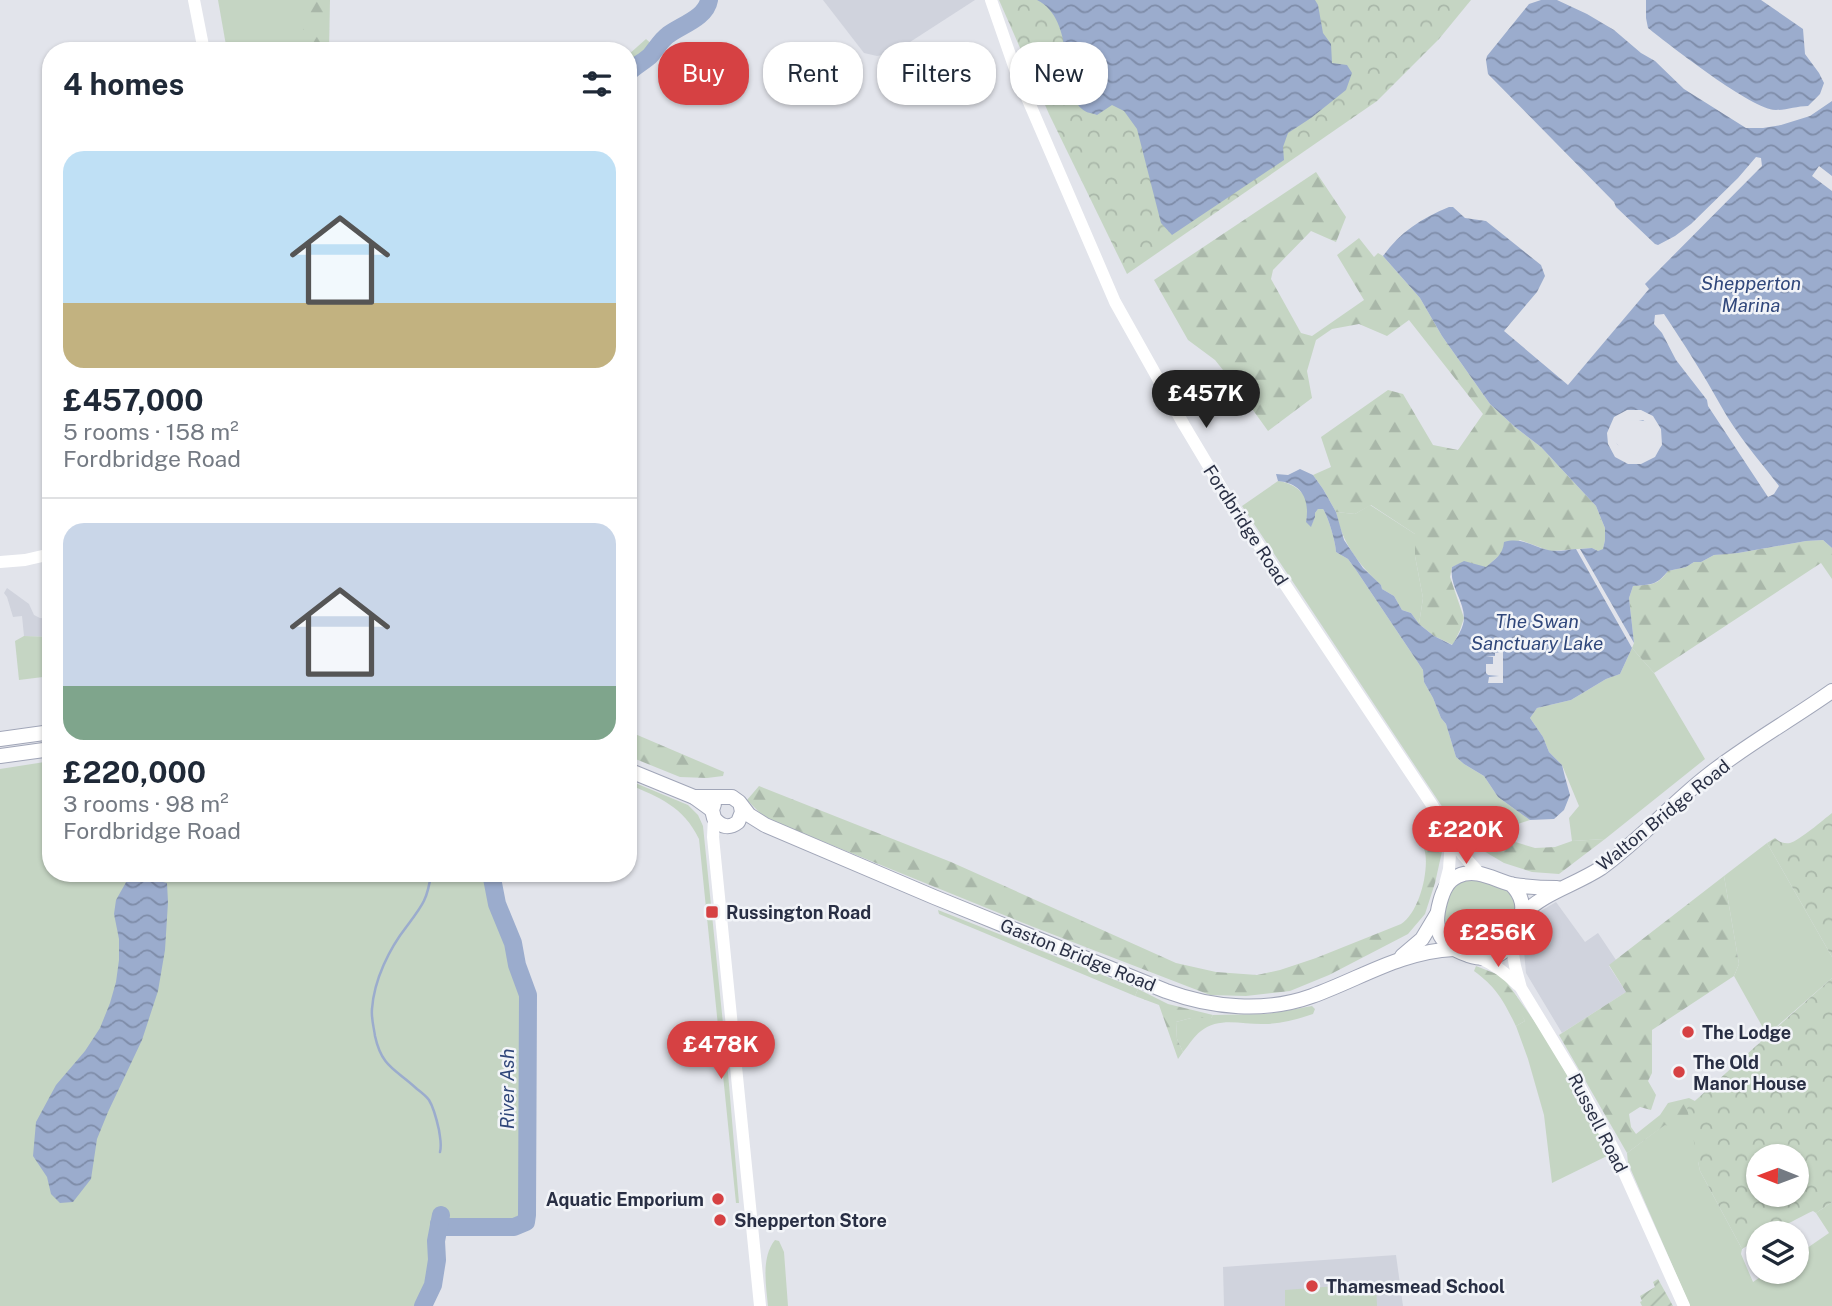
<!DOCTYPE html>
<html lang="en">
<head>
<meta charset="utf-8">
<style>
	:root { --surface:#fff; --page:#f2f2f3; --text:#1f2937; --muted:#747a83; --line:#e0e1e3; --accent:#d64143 }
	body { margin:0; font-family:"Public Sans",sans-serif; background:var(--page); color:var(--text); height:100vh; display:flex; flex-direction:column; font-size:26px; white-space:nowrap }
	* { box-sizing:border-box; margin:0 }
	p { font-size:23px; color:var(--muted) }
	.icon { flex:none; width:38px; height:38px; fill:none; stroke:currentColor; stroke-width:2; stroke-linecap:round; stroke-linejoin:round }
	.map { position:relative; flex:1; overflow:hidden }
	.panel { position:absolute; left:42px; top:42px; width:595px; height:840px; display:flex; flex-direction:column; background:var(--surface); border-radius:28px; box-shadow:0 2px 5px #0004 }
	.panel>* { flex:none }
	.guide { position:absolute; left:658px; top:42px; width:665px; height:63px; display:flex; gap:14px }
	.needle { width:46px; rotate:271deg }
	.tools { position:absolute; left:1746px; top:1144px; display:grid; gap:14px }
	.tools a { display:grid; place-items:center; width:63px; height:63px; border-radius:50%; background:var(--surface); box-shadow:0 2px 5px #0004; font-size:35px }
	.price { position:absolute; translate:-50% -60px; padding:0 16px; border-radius:24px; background:var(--accent); color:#fff; font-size:23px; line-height:46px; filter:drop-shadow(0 2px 4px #0008) }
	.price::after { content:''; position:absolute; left:50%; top:42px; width:21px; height:16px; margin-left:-10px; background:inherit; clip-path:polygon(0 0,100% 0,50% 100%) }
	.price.active { background:#222; color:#fff }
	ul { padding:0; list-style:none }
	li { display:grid; align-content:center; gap:14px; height:371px; padding:0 21px }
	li+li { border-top:2px solid var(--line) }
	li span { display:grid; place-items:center; height:217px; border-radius:21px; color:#555 }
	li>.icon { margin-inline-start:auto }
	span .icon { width:126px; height:126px; fill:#fffc; stroke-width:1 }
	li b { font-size:30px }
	h2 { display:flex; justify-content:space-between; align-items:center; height:84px; padding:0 21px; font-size:30px }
	.tag { padding:0 24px; border-radius:28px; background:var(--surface); box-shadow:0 2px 5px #0004; font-size:24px; line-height:63px }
	.tag.active { background:var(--accent); color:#fff }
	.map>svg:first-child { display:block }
	.built { fill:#d0d3dd }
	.grass { fill:#c5d5c3 }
	.forest { fill:url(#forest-firs) }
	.park { fill:url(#park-crowns); fill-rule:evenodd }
	.garden { fill:url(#garden-furrows) }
	.water { fill:url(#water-waves); fill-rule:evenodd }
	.pier { fill:#e2e4eb; fill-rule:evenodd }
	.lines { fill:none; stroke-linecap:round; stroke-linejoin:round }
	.stream { stroke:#9baccd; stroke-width:2.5 }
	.river { stroke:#9baccd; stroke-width:18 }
	.primary-casing { stroke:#a1a6b8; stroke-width:16 }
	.secondary { stroke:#fff; stroke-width:12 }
	.primary { stroke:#fff; stroke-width:14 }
	.poi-dot { fill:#d64143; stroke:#f2f4f8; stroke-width:2.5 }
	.labels { text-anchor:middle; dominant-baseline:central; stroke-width:5; stroke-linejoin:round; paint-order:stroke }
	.street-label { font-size:18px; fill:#292f44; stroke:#f2f4f8 }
	.poi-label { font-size:18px; font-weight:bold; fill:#292f44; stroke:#f2f4f8; text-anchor:start }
	.water-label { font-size:19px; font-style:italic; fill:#30477b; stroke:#f2f4f8 }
</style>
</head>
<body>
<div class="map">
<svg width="1832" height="1306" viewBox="0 0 1832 1306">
	<defs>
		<pattern id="forest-firs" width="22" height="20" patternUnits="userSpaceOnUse" patternTransform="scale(1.75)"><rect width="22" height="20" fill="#c5d5c3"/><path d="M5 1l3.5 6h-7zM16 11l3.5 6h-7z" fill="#a9b7a9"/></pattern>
		<pattern id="park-crowns" width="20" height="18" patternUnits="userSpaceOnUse" patternTransform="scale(1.75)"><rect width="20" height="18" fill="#c5d5c3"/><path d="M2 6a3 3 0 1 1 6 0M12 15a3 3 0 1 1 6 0" fill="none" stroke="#a9b7a9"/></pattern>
		<pattern id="garden-furrows" width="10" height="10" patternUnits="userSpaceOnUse" patternTransform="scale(1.75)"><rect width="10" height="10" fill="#c5d5c3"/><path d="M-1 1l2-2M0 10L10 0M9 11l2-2" fill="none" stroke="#a9b7a9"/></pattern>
		<pattern id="water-waves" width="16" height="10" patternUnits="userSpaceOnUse" patternTransform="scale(1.75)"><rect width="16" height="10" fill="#9baccd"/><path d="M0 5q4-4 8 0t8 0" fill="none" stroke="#7e8ca8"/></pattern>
	</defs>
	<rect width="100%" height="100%" fill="#e2e4eb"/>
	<g class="built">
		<polygon points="823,0 975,0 893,53 877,56 864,53"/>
		<polygon points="7,588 29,604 34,615 40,618 51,619 51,637 24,636 22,616 13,617 7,597 4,593"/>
		<polygon points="1556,902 1585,942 1598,933 1616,960 1609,966 1626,992 1562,1033 1526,973 1524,951 1539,912"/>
		<polygon points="1396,1255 1403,1306 1224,1306 1223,1267"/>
	</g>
	<g class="grass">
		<polygon points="218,0 303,0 303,51 227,51"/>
		<path d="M1278,481C1290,482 1305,491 1308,504C1309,510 1307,516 1306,521L1311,526L1315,517V513L1318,509H1323C1328,516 1336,543 1336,552L1348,559L1356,570L1423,670L1424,682L1433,698L1441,718L1446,724L1456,757L1464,764L1484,776L1498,797L1530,820L1512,826L1451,820L1299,591L1242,506Z"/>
		<path d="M1370,505L1415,534V556L1423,598L1419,624L1411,613L1402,610L1394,596L1382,589L1381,585C1359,565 1342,543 1336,512L1355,514Z"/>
		<polygon points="24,636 51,637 51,676 19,680 15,641"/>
		<polygon points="1632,648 1654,673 1705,759 1605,839 1572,841 1569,818 1579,806 1562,765 1549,752 1543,737 1530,718 1537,708 1571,700 1606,679 1620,674"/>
		<path d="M51,761V873H491L497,904L513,943L517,965L528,995L527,1215L526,1222L522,1225L449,1223L439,1224C436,1244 439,1266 432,1286C430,1293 426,1299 423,1306H0V769Z"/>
		<path d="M628,780L688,805L698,815L703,826L728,1073L739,1203H736L699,839C683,806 660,798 628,784Z"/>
		<polygon points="1767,843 1832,957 1832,978 1767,1035 1734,976 1739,964 1724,876"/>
		<path d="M1469,877L1511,889L1518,907C1515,917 1513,930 1507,938C1491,960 1449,947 1444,924C1441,911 1449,898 1453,886Z"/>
		<polygon points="938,910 1138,989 1135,996 939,914"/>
		<polygon points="1499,975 1503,977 1547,1039 1595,1125 1609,1155 1552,1183 1544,1115 1528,1059 1516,1026 1525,1021"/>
		<path d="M1312,1006L1315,1009L1313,1014C1298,1019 1281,1024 1265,1024C1244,1025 1219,1016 1201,1031C1194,1036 1189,1045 1183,1052L1177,1039L1176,1022L1191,1018H1211L1213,1015L1267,1014Z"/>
		<polygon points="1687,1108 1700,1171 1742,1249 1741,1254 1753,1282 1768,1272 1797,1272 1797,1255 1829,1233 1816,1213 1832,1202 1832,1306 1690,1306 1628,1163 1627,1153"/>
		<path d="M775,1240L779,1241L784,1252L788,1306H768C766,1285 761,1257 775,1240Z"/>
		<polygon points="1376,1283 1377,1306 1285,1306 1285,1290"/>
	</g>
	<g class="forest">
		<polygon points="303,0 330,0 329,51 303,51"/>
		<path d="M646,39L656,48C648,58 637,63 628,73V55Z"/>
		<path d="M1316,172L1346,217L1336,242L1311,231L1273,270L1271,279L1301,333L1312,336L1364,300L1337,255L1359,238L1374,257L1378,253L1383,256L1420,298L1442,336L1490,404L1515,427L1541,447L1596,506L1605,528V540L1603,549L1598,551L1592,548L1550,551L1520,540C1507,548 1497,557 1486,568L1464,562L1452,567L1450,577L1464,618L1460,630L1453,645L1434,636L1419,624L1423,598L1415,556V534L1371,505L1355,514L1336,512L1323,489L1313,475L1331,467L1321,437L1388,390L1403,394L1433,445L1458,450L1483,414L1409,320L1387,336L1359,324L1332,329L1316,340L1307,371L1312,398L1268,431L1235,385L1215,360L1188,340L1154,280Z"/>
		<path d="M1823,540L1832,548V579L1821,563L1654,673L1632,648L1634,643L1629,598L1633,586C1651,584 1656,587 1668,571L1686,567L1694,562H1701L1714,555L1738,553L1806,541Z"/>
		<polygon points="628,731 724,772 723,776 707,778 680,777 628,756"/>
		<path d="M759,786L951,862L1176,963L1216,972L1257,975L1280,970L1316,958L1401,924C1419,913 1429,872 1425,852C1423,844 1419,837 1417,830L1435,823L1443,847L1435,883L1425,914L1408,934L1329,975L1290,991L1246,996L1210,995L1031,926L765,818L747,800Z"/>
		<polygon points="1454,820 1494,824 1512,841 1535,848 1555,847 1572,841 1605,839 1559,874 1532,872 1504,863 1472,844"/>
		<path d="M1724,876L1739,964L1734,976L1652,1030V1073L1648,1081L1656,1095L1651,1110L1640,1107L1629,1114L1631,1127L1636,1134L1660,1115L1668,1103L1689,1098L1705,1106L1706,1162L1696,1161C1691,1138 1687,1132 1665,1125L1627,1153L1559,1035L1626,992L1609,965Z"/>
		<path d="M1476,966L1499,975L1517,997V1004L1525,1021L1516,1026C1503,1000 1497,988 1474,971Z"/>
		<polygon points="1138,989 1168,1004 1213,1015 1211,1018 1191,1018 1176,1022 1177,1039 1183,1052 1178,1059 1159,1005 1135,996"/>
	</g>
	<g class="park">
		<polygon points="999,0 1471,0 1439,39 1377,101 1127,274 1049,114"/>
		<path d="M1832,813V957L1767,843L1775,838C1779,842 1784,844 1790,843C1800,840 1823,820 1832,813Z"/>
		<path d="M1832,978V1202L1816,1213L1813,1211C1799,1217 1772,1234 1759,1234V1239L1742,1249L1700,1171L1687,1108ZM1759,1157H1797V1195H1759Z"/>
	</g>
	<polygon class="garden" points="1658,1279 1673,1306 1642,1306 1640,1302 1642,1301 1640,1296 1655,1287 1653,1282"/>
	<g class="water">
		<path d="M1037,0H1315L1318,5L1323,33L1331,44L1332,63L1347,65L1352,73L1346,90L1311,118L1288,133L1283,147L1284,160L1172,235L1161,223L1137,129L1124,111L1112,105L1097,115C1092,113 1086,113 1082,109C1059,90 1077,20 1037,0Z"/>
		<path d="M1541,0H1557L1587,14L1614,30L1641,53L1655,61L1684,89L1746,128H1763L1781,125L1810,116L1832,101V176L1819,166L1812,176L1832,191V548L1823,540L1806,541L1738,553L1714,555L1701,562H1694L1686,567L1668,571C1656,586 1651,584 1633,586L1629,598L1634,643L1580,549L1592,548L1598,551L1603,549L1605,540V528L1596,506L1541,447L1515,427L1490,404L1442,336L1420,298L1383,256C1400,232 1422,218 1449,207H1453L1465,218L1486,221L1541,265L1545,276L1537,292L1504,331L1568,385L1649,289L1645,284L1762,166L1761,158L1756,157L1738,178L1691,224L1675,236L1658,245L1655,244L1616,207L1614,202L1488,74L1486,60L1487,56L1529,4ZM1664,314C1684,344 1704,375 1721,406C1737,435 1759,460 1779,486L1774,494L1768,497L1708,406L1707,400L1676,360L1662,333L1654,324L1655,315ZM1627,418L1650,422L1657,449L1646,458L1626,455L1613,439L1615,428Z"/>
		<path d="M1646,0H1761L1803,29L1805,54L1819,73L1824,83L1820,94L1808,106C1797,106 1787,110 1776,110C1752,110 1671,46 1648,28L1646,18Z"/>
		<path d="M1300,469L1313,475L1323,489L1336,512L1344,540L1363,568L1381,585L1382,589L1394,596L1402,610L1411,613L1419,624L1434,636L1452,645C1457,638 1464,627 1464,618C1464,600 1449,586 1452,567L1464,561L1486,567C1495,559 1503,555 1504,542C1521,537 1532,546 1548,550C1556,552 1567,550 1576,549L1632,648L1620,674L1606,679L1571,700L1537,708L1530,718L1543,737L1549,752L1562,765L1565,777L1570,795L1564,810L1554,819L1530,820L1498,797L1484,776L1464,764L1456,757L1446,724L1441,718L1433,698L1424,682L1423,670L1356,570L1348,559L1336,552C1336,543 1328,516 1323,509H1318L1315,513V517L1311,527L1306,522C1310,500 1302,483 1278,481L1276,474L1288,475Z"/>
		<polygon points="138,876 167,883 168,902 165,950 158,991 142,1040 108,1112 97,1139 91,1179 73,1202 60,1203 51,1194 47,1177 33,1156 36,1122 56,1085 85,1051 100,1028 110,1003 116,982 119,960 119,939 114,914 116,900 129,877"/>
	</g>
	<g class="pier">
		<path d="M1627,410H1641L1653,416L1661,429L1662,445L1660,448L1655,457L1641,464H1628L1615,457L1608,444L1607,433L1614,417ZM1643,420L1647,423L1645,433L1647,437H1651L1654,442V447L1645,455L1638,456L1628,452L1617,444L1616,439L1618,430L1628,421Z"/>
		<polygon points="1500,649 1503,649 1503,683 1488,683 1489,677 1499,676 1488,675 1486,673 1486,664 1493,664 1493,657 1486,656 1495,656 1495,653 1500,652"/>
	</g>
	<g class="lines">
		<path class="stream" d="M431,873C428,899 422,906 407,926C389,949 374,980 372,1009C371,1018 374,1028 375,1036C382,1068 396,1069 417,1089C421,1092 426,1096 429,1100C434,1108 437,1121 439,1130C440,1138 442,1144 440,1152"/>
		<g class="river">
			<path d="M628,73C635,66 643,62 650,56C656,49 661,40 668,35C681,25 706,18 709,0"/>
			<polyline points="439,1224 447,1227 514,1227 526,1222 527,1215 528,995 517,965 513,943 497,904 491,873"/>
			<polyline points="423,1306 433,1285 437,1260 436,1241 441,1215"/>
		</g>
		<g class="primary-casing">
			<g id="primary">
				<polyline points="0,739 51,732"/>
				<polyline points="0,756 51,749"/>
				<polyline points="628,770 694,797 712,810"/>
				<path d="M694,797H732L739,802L749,815L765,825L934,897L1166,991C1212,1008 1265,1013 1312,996C1362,978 1399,952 1454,949"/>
				<path d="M714,804L712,810L714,818C721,827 729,829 738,822L742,812L741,807"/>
				<path d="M1511,884C1523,896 1525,908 1519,923C1515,933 1512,944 1504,951C1493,960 1481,959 1468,955C1440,945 1432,931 1440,902C1443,891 1447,881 1458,876C1477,867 1496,881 1514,885C1529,887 1543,888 1557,888"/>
				<path d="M1523,914C1545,892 1575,885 1601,868C1639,841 1670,805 1707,776C1746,745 1791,720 1832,691"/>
				<polyline points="1402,956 1422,939 1437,914"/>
			</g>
		</g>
		<g class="secondary">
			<polyline points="194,0 204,51"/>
			<polyline points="991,0 1016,72 1115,302 1184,425 1230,502 1432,805 1451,839 1463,855 1479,873"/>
			<polyline points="0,562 25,560 51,554"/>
			<polyline points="714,818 713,837 760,1306"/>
			<polyline points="1444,888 1449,869 1451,839"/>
			<polyline points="1511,942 1515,966 1521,988 1572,1072 1614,1150 1684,1306"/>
			<path d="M1480,958C1496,965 1506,973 1518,985"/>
		</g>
		<use href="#primary" class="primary"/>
	</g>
	<g class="poi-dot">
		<rect x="705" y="905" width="14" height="14" rx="3.5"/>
		<circle cx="1688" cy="1032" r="7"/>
		<circle cx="1679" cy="1072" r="7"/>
		<circle cx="718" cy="1199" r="7"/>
		<circle cx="720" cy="1220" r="7"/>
		<circle cx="1312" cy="1286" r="7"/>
	</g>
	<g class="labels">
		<g class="street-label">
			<text transform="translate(1246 525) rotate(57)">Fordbridge Road</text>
			<text transform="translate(1663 815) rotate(-39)">Walton Bridge Road</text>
			<text transform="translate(1078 955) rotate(22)">Gaston Bridge Road</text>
			<text transform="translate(1598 1123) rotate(63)">Russell Road</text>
		</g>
		<g class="poi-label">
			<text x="726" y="912">Russington Road</text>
			<text x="1702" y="1032">The Lodge</text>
			<text x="1693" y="1062">The Old<tspan x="1693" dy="21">Manor House</tspan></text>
			<text x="704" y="1199" text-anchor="end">Aquatic Emporium</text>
			<text x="734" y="1220">Shepperton Store</text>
			<text x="1326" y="1286">Thamesmead School</text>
		</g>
		<g class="water-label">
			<text x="1751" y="283">Shepperton<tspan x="1751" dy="22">Marina</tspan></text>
			<text x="1537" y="621">The Swan<tspan x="1537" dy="22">Sanctuary Lake</tspan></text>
			<text transform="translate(507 1089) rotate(-90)">River Ash</text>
		</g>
	</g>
</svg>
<div class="tools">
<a><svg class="needle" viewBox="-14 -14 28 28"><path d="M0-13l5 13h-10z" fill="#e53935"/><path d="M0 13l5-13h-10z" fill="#747a83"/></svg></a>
<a><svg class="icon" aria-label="layers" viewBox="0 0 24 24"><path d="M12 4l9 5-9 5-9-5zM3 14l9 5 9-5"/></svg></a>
</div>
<b class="price active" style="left:1206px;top:430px">£457K</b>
<b class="price" style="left:1466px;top:866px">£220K</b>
<b class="price" style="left:1498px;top:969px">£256K</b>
<b class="price" style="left:721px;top:1081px">£478K</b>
<div class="guide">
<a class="tag active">Buy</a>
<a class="tag">Rent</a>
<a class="tag">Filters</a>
<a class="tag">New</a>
</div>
<section class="panel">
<h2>4 homes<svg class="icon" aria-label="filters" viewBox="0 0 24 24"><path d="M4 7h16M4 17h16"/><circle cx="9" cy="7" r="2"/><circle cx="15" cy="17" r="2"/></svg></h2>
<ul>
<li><span style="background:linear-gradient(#bfe0f5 70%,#c2b280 0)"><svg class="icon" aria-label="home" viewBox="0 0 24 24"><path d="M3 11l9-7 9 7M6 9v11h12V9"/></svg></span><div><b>£457,000</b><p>5 rooms · 158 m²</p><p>Fordbridge Road</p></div></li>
<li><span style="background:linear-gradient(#c9d6e8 75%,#7fa58c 0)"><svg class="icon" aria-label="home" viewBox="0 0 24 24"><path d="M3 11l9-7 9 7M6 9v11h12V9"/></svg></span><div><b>£220,000</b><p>3 rooms · 98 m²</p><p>Fordbridge Road</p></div></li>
</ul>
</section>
</div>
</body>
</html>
